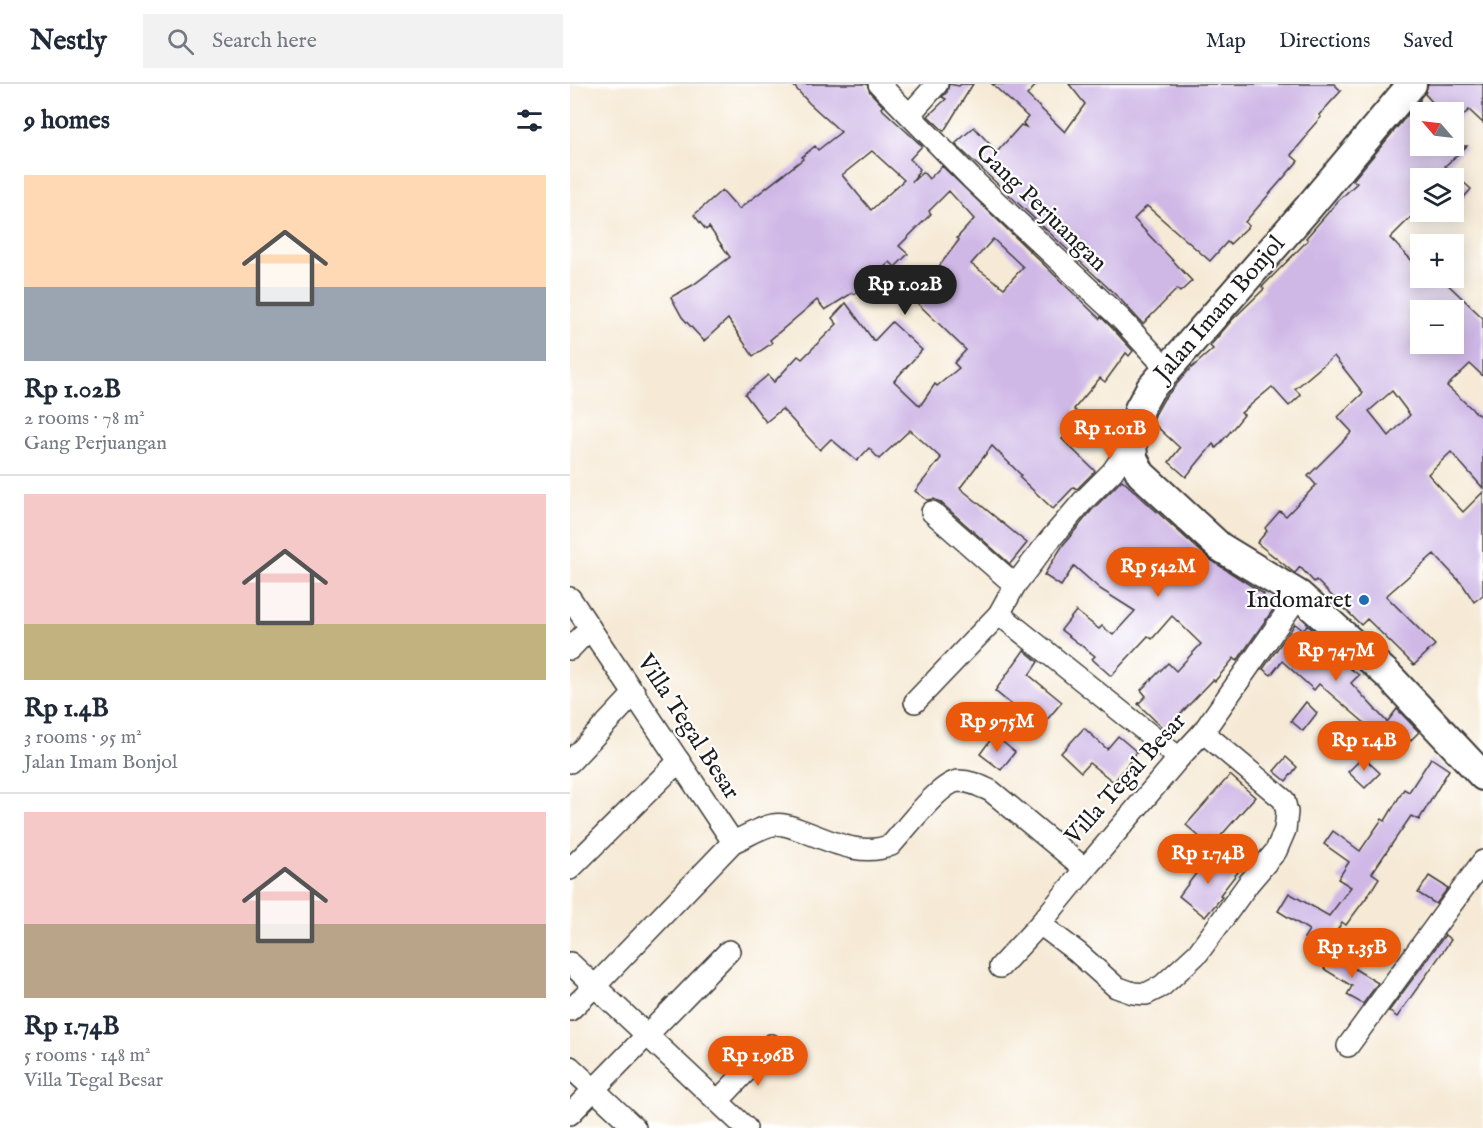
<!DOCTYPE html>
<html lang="en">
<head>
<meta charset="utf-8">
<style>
	:root { --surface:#fff; --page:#f2f2f3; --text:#1f2937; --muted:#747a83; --line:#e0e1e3; --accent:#ea580c }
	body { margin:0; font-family:"IM FELL English",serif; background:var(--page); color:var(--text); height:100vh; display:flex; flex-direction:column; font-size:22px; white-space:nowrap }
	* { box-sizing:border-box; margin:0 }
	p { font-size:20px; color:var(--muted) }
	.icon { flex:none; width:33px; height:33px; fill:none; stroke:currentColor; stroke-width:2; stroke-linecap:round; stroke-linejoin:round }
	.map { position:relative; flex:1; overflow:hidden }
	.drawer { display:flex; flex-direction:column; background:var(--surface); width:570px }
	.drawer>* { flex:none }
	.needle { width:39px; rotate:298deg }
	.controls { position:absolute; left:840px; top:18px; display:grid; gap:12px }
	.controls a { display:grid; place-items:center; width:54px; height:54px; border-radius:0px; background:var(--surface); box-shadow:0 3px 15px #0003; font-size:30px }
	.price { position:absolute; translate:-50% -51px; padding:0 14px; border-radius:21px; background:var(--accent); color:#fff; font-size:20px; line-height:39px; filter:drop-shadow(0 2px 3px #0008) }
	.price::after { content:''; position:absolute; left:50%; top:36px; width:18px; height:14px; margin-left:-9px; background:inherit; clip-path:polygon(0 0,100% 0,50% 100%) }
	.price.selected { background:#222; color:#fff }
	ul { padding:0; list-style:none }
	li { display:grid; align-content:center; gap:12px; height:318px; padding:0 24px }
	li+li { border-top:2px solid var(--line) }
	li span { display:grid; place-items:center; height:186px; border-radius:0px; color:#555 }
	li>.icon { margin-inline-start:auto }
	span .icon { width:108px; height:108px; fill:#fffc; stroke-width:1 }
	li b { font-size:26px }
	h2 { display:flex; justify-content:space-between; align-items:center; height:72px; padding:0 24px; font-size:26px }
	header { display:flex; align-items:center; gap:36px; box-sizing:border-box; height:84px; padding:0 30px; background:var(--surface); border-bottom:2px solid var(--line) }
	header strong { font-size:28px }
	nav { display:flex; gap:33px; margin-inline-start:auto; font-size:21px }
	.search { width:420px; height:54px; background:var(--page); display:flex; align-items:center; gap:15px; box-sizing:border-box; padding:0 21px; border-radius:0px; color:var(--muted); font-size:22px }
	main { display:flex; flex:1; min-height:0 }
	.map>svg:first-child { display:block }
	.building { fill:#cfb7e6; fill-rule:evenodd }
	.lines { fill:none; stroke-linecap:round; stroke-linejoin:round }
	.street-casing { stroke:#3d3b38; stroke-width:24 }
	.secondary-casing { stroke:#3d3b38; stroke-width:32 }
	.street { stroke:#fff; stroke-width:21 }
	.secondary { stroke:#fff; stroke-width:28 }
	.poi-dot { fill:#1f6fb2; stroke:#fff; stroke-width:2 }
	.labels { text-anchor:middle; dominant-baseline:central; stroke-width:4.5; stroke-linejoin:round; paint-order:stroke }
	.street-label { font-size:24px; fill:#1c1c1c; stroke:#fff }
	.poi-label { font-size:24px; fill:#1c1c1c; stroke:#fff; text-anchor:end }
</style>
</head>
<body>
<header>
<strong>Nestly</strong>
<div class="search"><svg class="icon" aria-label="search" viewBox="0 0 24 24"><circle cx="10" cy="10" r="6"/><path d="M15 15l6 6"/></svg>Search here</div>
<nav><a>Map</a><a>Directions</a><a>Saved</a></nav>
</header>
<main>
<section class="drawer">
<h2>9 homes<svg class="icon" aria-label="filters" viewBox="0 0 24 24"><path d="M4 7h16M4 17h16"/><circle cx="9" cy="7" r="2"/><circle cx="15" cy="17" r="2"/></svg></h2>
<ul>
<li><span style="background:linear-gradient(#ffd9b3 60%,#9aa5b1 0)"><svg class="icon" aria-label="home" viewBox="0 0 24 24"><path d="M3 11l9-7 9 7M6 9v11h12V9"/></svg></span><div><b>Rp 1.02B</b><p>2 rooms · 78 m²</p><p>Gang Perjuangan</p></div></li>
<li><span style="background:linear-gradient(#f6c9c9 70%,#c2b280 0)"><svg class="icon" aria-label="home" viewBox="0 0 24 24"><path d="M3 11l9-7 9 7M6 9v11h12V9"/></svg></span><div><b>Rp 1.4B</b><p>3 rooms · 95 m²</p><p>Jalan Imam Bonjol</p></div></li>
<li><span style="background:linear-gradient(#f6c9c9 60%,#b9a48a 0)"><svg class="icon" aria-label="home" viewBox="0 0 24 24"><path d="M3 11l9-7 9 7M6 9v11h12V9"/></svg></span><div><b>Rp 1.74B</b><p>5 rooms · 148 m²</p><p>Villa Tegal Besar</p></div></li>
</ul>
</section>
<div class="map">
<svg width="913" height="1044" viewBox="0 0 913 1044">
	<rect width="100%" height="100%" fill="#fff"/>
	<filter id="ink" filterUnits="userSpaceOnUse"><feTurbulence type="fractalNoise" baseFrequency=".0167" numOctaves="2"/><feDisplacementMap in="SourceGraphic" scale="12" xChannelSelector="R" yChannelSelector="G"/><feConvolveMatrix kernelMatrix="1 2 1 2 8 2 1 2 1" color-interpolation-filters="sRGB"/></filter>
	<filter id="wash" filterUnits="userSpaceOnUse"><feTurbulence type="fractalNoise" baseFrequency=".008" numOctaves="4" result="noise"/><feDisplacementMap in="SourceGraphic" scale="24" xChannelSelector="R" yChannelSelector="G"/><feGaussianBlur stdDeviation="1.35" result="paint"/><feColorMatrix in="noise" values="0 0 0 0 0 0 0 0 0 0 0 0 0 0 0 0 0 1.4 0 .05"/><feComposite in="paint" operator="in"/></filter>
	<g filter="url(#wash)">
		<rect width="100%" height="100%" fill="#f6ead6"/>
		<g id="blocks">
			<g class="building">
				<path d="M222,0H297L300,8L313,22L311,24L352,62L340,75L350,85L342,98L353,88L359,95L372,82L530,235L531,233L541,243L563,267L559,272L556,269L535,298L530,294L504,325L514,336L492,355L525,387L507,405L504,403L483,425L449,393L451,391L422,362L390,404L457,459L440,480L370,418L364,415L357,416L345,407L371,374L340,346L309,375L299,364L287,377L261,355L250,366L212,325L196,338L175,310L198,291L204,298L228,272L232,275L267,240L262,234L276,219L304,257L322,238L352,266L324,297L350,322L365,300L367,302L389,284L384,279L396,266L341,213L367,185L389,156L387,154L404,135L379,107L359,127L361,130L329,162L338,170L325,183L320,178L284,210L282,209L255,226L247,216L200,256L202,259L183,272L158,235L134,257L112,233L101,213L123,201L160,173L139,143L136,146L124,131L152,106L169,125L233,75L232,73L245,62L248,66L271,48L239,19ZM302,67L334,96L301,126L272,91ZM423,155L453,183L434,204L401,180Z"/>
				<polygon points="379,0 389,2 391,0 403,0 374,47 358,32 376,15 372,13 377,8"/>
				<polygon points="422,0 467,0 457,11 495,48 515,20 499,0 764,0 771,7 749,31 751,33 736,50 737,52 721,71 728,77 675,138 679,142 660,160 657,158 640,177 577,122 564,135 622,197 610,208 607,205 573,240 550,215 385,60 404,43 427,68 451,41 456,43 453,39 458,33"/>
				<polygon points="858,0 913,0 913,39 899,26 884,40 884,28 871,28 855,10"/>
				<path d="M850,16V62H897L875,82L901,105L884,125V94H850V124L820,154L850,185V194H871L913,234V292L900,280L877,302L913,335V404L881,368L858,390L893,428L913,408V511L904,518L893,501L864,470L816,512L865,561L844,581L797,535L791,541L746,496L744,498L730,483L725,489L722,487L687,459L697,447L695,444L710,427L716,432L746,401L738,392L782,348L768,333L793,309L764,272L725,305L731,311L719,322L702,303L671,329L674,331L660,348L646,364L643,360L616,393L599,378L610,364L583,339L585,331L594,315L618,287L643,265L640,262L662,236L694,205L692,203L738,156L736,154L768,117L787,99L783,96ZM850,226H884V260H850ZM822,307L840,331L819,352L799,327Z"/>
				<polygon points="552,396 639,475 694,510 693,513 705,523 667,577 664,574 645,597 643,596 595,646 568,620 576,612 571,606 598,579 606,587 631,560 602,532 582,555 578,552 541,592 522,575 525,572 491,546 506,527 529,545 532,542 543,551 565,527 530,505 504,482 491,502 474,491 493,461 522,426"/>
				<polygon points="725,540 733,546 737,541 757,558 752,564 789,591 781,599 817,638 827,625 849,648 836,661 831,655 824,664 749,600 744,606 712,577 701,591 693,585"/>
				<polygon points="454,566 468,578 459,591 492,618 470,644 425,607"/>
				<polygon points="736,618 747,629 733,647 721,637"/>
				<polygon points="514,644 537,665 548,652 567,668 544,698 519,679 511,688 491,669"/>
				<polygon points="424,651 445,668 431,686 410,670"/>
				<polygon points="716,673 727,683 716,697 704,687"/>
				<polygon points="793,673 810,689 795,704 778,688"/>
				<polygon points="861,674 879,686 849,736 841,732 802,789 809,794 799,810 776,841 772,838 755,867 734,854 739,846 708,827 719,809 759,832 781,803 768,795 779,778 754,760 763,747 790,767 812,735 815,737 834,705 839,708"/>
				<polygon points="660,691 685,713 641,763 616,741"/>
				<polygon points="642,768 668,788 650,811 652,813 635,833 609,812"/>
				<polygon points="859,792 878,804 866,820 848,809"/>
				<polygon points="875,851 881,856 827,933 819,927"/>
				<polygon points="762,871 808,899 793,920 777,911 782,902 754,885"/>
			</g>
		</g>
	</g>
	<g filter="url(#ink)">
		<use href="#blocks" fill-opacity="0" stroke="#3d3b38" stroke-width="1.5"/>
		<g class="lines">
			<g class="street-casing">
				<g id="street">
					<polyline points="309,0 401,94 550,234 597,285"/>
					<polyline points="340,30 367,0"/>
					<polyline points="362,428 445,501"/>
					<polyline points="0,514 20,544"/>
					<polyline points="429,530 609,674"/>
					<path d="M0,565L20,544L163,758C176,753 190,743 203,741C212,739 222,743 230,746C259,756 291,774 321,761C335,746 370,698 389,697C401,697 410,702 421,707L515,785L609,674L633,648L729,511"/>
					<polyline points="345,618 429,530 445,501 478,458 513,417 542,388 562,359"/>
					<polyline points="0,678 65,609"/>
					<polyline points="0,785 109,677"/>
					<polyline points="515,785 470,840 507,868 546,903 563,909 576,910 592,902 628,869 678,800 706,767 715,746 717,728 714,716 633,648"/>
					<polyline points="0,879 176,1044"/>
					<polyline points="430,883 470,840"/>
					<polyline points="0,926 24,903 163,758"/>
					<polyline points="778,962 913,777"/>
					<polyline points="0,983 65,1044"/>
					<polyline points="148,1017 201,961"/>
					<polyline points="0,1030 159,867"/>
				</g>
			</g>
			<g class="secondary-casing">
				<polyline id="secondary" points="842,0 738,124 580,305 569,325 562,359 563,374 571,390 650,463 729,511 818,591 913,692"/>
			</g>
			<use href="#street" class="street"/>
			<use href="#secondary" class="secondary"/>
		</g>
	</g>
	<circle class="poi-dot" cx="794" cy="516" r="6"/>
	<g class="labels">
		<g class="street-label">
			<text transform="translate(471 124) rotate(44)">Gang Perjuangan</text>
			<text transform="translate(650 225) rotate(-49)">Jalan Imam Bonjol</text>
			<text transform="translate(118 643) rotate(57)">Villa Tegal Besar</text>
			<text transform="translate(556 695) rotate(-48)">Villa Tegal Besar</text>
		</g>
		<g class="poi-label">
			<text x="782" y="516">Indomaret</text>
		</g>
	</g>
</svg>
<div class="controls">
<a><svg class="needle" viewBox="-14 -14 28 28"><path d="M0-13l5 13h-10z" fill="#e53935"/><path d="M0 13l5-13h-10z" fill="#747a83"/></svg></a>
<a><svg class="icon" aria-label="layers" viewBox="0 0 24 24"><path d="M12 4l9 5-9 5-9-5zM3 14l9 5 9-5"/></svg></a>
<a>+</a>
<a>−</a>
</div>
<b class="price selected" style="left:335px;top:232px">Rp 1.02B</b>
<b class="price" style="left:540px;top:376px">Rp 1.01B</b>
<b class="price" style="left:588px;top:514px">Rp 542M</b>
<b class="price" style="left:766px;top:598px">Rp 747M</b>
<b class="price" style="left:427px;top:669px">Rp 975M</b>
<b class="price" style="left:794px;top:688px">Rp 1.4B</b>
<b class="price" style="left:638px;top:801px">Rp 1.74B</b>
<b class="price" style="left:782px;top:895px">Rp 1.35B</b>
<b class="price" style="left:188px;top:1003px">Rp 1.96B</b>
</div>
</main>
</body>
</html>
